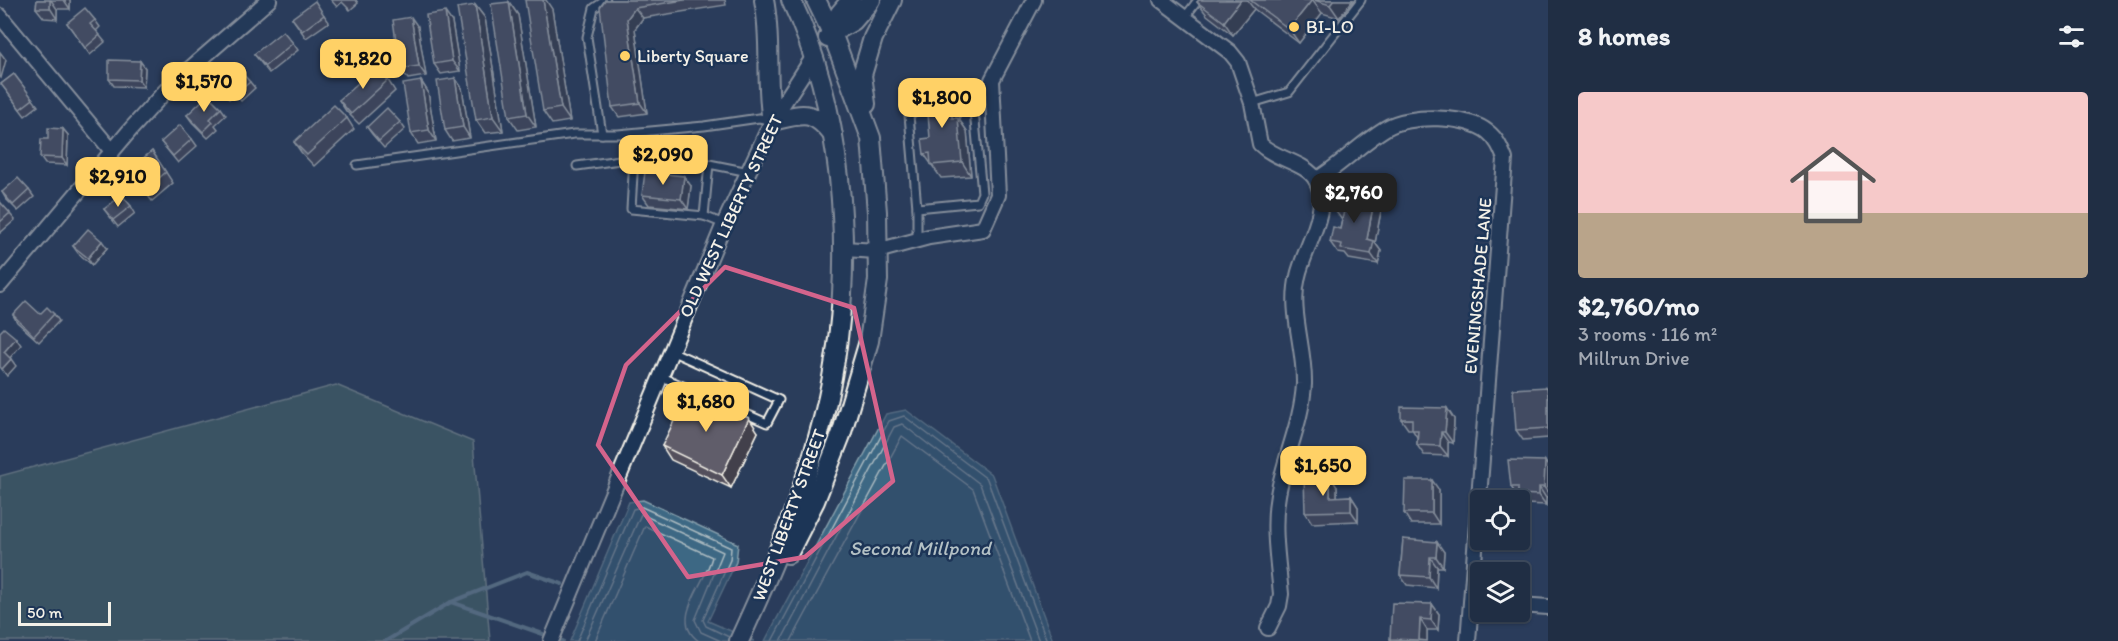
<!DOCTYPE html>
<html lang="en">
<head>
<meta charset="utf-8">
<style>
	:root { --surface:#202e44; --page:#2d3a4f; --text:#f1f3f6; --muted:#a2a8b2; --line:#3d4a5d; --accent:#ffd166 }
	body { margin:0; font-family:Itim,sans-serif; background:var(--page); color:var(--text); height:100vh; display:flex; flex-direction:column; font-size:22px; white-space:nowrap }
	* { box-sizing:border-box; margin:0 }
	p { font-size:20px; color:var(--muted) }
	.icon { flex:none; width:33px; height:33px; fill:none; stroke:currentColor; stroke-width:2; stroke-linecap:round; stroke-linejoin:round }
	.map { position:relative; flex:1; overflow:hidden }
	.sheet { display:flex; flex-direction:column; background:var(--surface); width:570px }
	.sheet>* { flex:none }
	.fabs { position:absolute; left:1470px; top:490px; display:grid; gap:12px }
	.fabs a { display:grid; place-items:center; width:60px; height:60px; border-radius:6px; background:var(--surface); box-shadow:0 2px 4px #0004,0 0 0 2px var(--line); font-size:30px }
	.scale { position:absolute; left:18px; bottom:15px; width:93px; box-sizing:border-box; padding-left:6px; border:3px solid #f4f1e8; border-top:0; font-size:16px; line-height:21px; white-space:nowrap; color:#f4f1e8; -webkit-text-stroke:4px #1d3557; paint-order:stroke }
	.price { position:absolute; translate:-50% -51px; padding:0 14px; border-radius:12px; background:var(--accent); color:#111; font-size:20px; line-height:39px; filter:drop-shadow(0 2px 3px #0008) }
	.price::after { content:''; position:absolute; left:50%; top:36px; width:18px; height:14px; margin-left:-9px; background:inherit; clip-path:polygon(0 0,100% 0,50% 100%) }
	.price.current { background:#222; color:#fff }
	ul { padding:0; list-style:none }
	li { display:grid; align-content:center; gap:12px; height:318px; padding:0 30px }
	li span { display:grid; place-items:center; height:186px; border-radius:6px; color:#555 }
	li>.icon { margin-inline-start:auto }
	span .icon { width:108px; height:108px; fill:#fffc; stroke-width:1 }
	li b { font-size:26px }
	h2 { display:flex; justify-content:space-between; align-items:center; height:72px; padding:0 30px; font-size:26px }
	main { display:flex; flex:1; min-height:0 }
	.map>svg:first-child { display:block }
	.green { fill:#506f6e; stroke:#a2b0ab; stroke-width:1.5 }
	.water { fill:#3d6884; stroke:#869fac; stroke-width:1.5 }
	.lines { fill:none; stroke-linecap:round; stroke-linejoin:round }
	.shore { stroke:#abbac0; stroke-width:1.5 }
	.stream { stroke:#869fac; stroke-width:4 }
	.service-casing { stroke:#f4f1e8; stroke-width:11 }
	.minor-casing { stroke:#f4f1e8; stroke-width:18 }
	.secondary-casing { stroke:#f4f1e8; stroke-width:22 }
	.service { stroke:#1d3557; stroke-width:7 }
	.minor { stroke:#1d3557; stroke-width:14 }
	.secondary { stroke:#1d3557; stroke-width:18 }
	.wall { fill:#53505c; stroke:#f4f1e8; stroke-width:1.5 }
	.shaded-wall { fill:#43414b; stroke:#f4f1e8; stroke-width:1.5 }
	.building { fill:#605d6b; stroke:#f4f1e8; stroke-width:1.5 }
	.marked { fill:none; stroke:#d4648c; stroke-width:4.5; stroke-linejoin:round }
	.poi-dot { fill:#ffd166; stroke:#1d3557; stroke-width:2 }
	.labels { text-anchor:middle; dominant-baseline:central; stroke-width:5; stroke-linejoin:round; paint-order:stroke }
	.poi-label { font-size:18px; fill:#f4f1e8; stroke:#1d3557; text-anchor:start }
	.street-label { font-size:18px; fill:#f4f1e8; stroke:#1d3557 }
	.water-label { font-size:20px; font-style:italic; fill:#b4c1c5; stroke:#1d3557 }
</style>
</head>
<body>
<main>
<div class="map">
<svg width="1548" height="641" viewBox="0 0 1548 641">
	<rect width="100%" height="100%" fill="#2a3d5b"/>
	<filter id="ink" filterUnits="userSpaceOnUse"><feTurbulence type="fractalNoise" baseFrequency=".0167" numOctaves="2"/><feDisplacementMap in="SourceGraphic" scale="12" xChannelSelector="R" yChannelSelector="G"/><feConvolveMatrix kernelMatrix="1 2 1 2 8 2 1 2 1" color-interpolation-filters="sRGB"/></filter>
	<g filter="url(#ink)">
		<polygon class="green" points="336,385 473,442 490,641 0,641 0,476"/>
		<g class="water">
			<polygon points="906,410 992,475 1053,641 765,641 886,414"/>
			<polygon points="643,500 738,544 736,562 708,621 754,641 570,641 629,502"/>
		</g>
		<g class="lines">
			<g class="shore">
				<polyline points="577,641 633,509 642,507 731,548 730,560 703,620 706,626 729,637"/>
				<polyline points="585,641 641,514 723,552 695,620 701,632 721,641"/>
				<path d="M595,641L645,526L712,557C706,583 668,620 699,641"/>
				<polyline points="772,641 889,421 904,416 987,479 1047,641"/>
				<polyline points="781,641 894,427 902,424 980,484 1039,641"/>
				<polyline points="791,641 902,436 973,489 1030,641"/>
			</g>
			<g class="stream">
				<polyline points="451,602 543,634"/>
				<polyline points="386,641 451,602 527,572 562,584"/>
				<polyline points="562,641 563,641"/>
			</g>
			<g class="service-casing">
				<g id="service">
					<polyline points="1185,17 1198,0"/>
					<polyline points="1252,103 1289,92 1361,0"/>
					<polyline points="602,134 587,37 594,8 606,0"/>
					<polyline points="709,164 704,216 631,209 634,158 709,164 749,172"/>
					<polyline points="357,165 574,134 618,134 704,126 759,118 769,120"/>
					<polyline points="577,166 634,158"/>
					<polyline points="917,208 909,115 934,100"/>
					<polyline points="704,216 724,224"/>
					<polyline points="917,240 917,208 978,202 982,193 974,111 959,99 948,99"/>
					<polyline points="660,376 767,423 779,400 671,351"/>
				</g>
			</g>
			<g class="minor-casing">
				<g id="minor">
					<path d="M1161,0L1230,52L1238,62L1252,103L1260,144C1276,160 1306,162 1316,180C1332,209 1304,248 1298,276C1289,311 1305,348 1304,384C1302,422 1284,458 1278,495C1272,527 1278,562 1281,594L1279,606L1268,628"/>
					<polyline points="0,16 112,151"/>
					<path d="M1316,180C1341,165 1361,143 1386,128C1409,114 1468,115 1488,132C1497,139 1501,149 1505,159L1468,641"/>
					<polyline points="844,249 877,251 929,237 983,229 998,195 992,80 1034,0"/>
					<polyline points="0,285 131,129 170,86 269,0"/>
					<polyline points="1520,605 1548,607"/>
					<polyline points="551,641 724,224 772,121 814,56"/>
				</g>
			</g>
			<g class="secondary-casing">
				<g id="secondary">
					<path d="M764,0C772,41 765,81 772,121C802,114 812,108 833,135"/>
					<polyline points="832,33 853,21 871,0"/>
					<polyline points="828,38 840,13 851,0"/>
					<polyline points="866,104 862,75 873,38 892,0"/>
					<polyline points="788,554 815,501 841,435 869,341 878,280 877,212 871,138 832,33 816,0"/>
					<path d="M739,641C812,482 858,356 839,178C832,117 818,56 791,0"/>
				</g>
			</g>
			<use href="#service" class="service"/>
			<use href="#minor" class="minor"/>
			<use href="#secondary" class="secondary"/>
		</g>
		<g class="wall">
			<polygon points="37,0 70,0 70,9 57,9 57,19 44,18 36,8"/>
			<polygon points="331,0 356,0 358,3 350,10 342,2 337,7"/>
			<polygon points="605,0 725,0 726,5 643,18 635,29 647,113 619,117 612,107"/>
			<polygon points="1199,0 1353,0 1339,18 1322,13 1299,43 1254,9 1233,35 1207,15 1197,2"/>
			<polygon points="509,2 518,15 536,127 518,130 509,117"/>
			<polygon points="475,5 485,18 503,131 485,133 476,120"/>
			<polygon points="552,9 570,121 552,124 543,111"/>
			<polygon points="324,15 329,22 306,38 292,18"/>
			<polygon points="95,20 100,27 96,31 105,42 90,55 67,23"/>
			<polygon points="452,22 460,71 441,74 434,64"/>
			<polygon points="418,27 426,76 408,79 400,69"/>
			<polygon points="293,43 298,50 269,73 254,54"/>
			<polygon points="140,61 145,68 144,87 114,86 109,79"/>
			<polygon points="14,74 38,106 25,116 1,84"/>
			<polygon points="455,78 462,88 470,138 452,141 445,130"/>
			<polygon points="388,80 395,91 359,124 346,111 339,100"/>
			<polygon points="421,81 428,92 436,141 418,144 411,133"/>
			<polygon points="250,82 255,88 241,101 235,94 229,99 217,85"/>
			<polygon points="949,88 959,102 960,121 967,131 971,176 941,178 924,154"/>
			<polygon points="221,108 226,115 215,125 218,129 208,138 192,122 187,115"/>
			<polygon points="347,118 354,129 314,166 301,152 294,142"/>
			<polygon points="400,122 405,129 384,148 372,134 367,127"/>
			<polygon points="63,129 68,135 67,165 45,164 40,157"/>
			<polygon points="192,139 197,146 178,163 161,142"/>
			<polygon points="152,151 173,183 152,201 128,171"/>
			<polygon points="691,186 688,209 649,205 642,195"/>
			<polygon points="29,190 34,197 18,211 6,199 2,192"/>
			<polygon points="1374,201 1381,211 1375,243 1381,251 1378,264 1349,259 1345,254 1338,253 1330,242 1340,229 1342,220 1334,209"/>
			<polygon points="0,202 15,220 0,233"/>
			<polygon points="131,206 135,213 118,227 104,209"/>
			<polygon points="73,246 107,248 92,265 78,253"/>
			<polygon points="40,314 54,314 59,321 39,342 17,322 13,315"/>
			<polygon points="1547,387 1548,388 1548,438 1523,440 1516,430"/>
			<polygon points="717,408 743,415 758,432 731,488 671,460 662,446"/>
			<polygon points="1401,419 1454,419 1453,443 1448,442 1448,456 1424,455 1417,445 1417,437 1412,429 1408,429"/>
			<polygon points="1548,466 1548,498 1546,498 1546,505 1525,504 1520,497 1518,497 1511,487"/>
			<polygon points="1337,487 1337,497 1351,496 1358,507 1358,521 1312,523 1305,512"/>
			<polygon points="1439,490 1439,524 1411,524 1404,513"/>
			<polygon points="1403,539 1444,552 1443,567 1437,567 1436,588 1407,585 1400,575"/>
			<polygon points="1432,604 1439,614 1438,630 1427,630 1427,641 1391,641 1390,639"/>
		</g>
		<g class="shaded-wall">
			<polygon points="50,0 51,0 57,9 57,19 50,8"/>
			<polygon points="64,0 70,0 70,9"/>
			<polygon points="543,0 546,0 552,9 570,121 561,108"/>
			<polygon points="1241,0 1247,0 1254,9 1233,35 1224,22"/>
			<polygon points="1312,0 1322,13 1299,43 1289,29"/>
			<polygon points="1334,0 1353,0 1339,18 1330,5"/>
			<polygon points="509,2 518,15 536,127 527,114"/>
			<polygon points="475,5 485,18 503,131 493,117"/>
			<polygon points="635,8 643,18 635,29 647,113 640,103 627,19"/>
			<polygon points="445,12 452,22 460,71 452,61"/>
			<polygon points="411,17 418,27 426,76 419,66"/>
			<polygon points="0,52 6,60 1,78 0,77"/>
			<polygon points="140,61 145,68 144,87 139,80"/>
			<polygon points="455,78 462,88 470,138 463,127"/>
			<polygon points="421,81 428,92 436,141 429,130"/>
			<polygon points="949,88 959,102 960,121 967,131 971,176 962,162 952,118"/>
			<polygon points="63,129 68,135 67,165 62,158"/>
			<polygon points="684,176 691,186 688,209 681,199"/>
			<polygon points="1374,201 1381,211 1375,243 1381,251 1378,264 1371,254 1367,239"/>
			<polygon points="102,241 107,248 92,265 88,258"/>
			<polygon points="16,338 21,345 9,359 4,352"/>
			<polygon points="11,359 16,366 7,376 2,369"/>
			<polygon points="734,401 743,415 739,423 730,410"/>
			<polygon points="1447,408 1454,419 1453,443 1445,432"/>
			<polygon points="749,418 758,432 731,488 722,475"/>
			<polygon points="1441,432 1448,442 1448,456 1440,446"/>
			<polygon points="1545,461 1548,466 1548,493 1544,487"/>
			<polygon points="1330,476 1337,487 1337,507 1330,497"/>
			<polygon points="1432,480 1439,490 1439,524 1432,513"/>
			<polygon points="1539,487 1546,498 1546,505 1539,495"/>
			<polygon points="1351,496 1358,507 1358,521 1351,511"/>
			<polygon points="1437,542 1444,552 1443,567 1436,557"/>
			<polygon points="1430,557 1437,567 1436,588 1429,577"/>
			<polygon points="1432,604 1439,614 1438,630 1431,620"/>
			<polygon points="1420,619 1427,630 1427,641 1419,640"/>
		</g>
		<g class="building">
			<polygon points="37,0 50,0 50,8 36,8"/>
			<polygon points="525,0 543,0 561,108 543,111"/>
			<polygon points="605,0 684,0 635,8 627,19 640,103 612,107 600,7"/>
			<polygon points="1199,0 1241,0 1224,22 1197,2"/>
			<polygon points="1250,0 1312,0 1289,29"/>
			<polygon points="1314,0 1334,0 1330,5"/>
			<polygon points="315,1 324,15 302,31 292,18"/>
			<polygon points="509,2 527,114 509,117 491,4"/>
			<polygon points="475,5 493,117 476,120 457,8"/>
			<polygon points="85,8 95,20 90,24 100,35 85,48 67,23"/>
			<polygon points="445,12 452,61 434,64 426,15"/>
			<polygon points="411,17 419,66 400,69 393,20"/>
			<polygon points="283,31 293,43 265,66 254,54"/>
			<polygon points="109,60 140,61 139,80 109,79"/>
			<polygon points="237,67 250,82 236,94 230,87 224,92 217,85"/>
			<polygon points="376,67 388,80 351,114 339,100"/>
			<polygon points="14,74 33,99 20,109 1,84"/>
			<polygon points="455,78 463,127 445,130 437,81"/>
			<polygon points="421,81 429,130 411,133 403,84"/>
			<polygon points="949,88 952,118 958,118 962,162 931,165 930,153 924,154 922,139 930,138 926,90"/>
			<polygon points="208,95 221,108 210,119 213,122 203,132 187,115"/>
			<polygon points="334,105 347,118 307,155 294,142"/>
			<polygon points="387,108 400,122 379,141 367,127"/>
			<polygon points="180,125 192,139 173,156 161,142"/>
			<polygon points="48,128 63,129 62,158 40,157 41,139 48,139"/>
			<polygon points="152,151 166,172 144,191 128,171"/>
			<polygon points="645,172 684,176 681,199 642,195"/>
			<polygon points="18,178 29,190 13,205 2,192"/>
			<polygon points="1337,194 1374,201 1367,239 1374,241 1371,254 1341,249 1342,244 1330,242 1333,227 1340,229 1344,211 1334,209"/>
			<polygon points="122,195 131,206 113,220 104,209"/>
			<polygon points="0,202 10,213 0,222"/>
			<polygon points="88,229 102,241 88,258 73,246"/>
			<polygon points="26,301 40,314 47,307 54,314 34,336 13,315"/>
			<polygon points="4,328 16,338 4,352 11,359 2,369 0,367 0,332"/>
			<polygon points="1547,387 1548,396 1548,428 1516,430 1513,389"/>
			<polygon points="687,394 717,408 723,396 734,401 730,410 749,418 722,475 662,446"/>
			<polygon points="1401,407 1447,408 1445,432 1441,432 1440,446 1417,445 1418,430 1412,430 1412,419 1401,419"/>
			<polygon points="1508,460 1545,461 1544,487 1539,487 1539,495 1518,494 1518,487 1511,487"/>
			<polygon points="1330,476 1330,497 1351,496 1351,511 1305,512 1304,477"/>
			<polygon points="1405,480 1432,480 1432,513 1404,513"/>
			<polygon points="1403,539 1437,542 1436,557 1430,557 1429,577 1400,575"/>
			<polygon points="1392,603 1432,604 1431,620 1420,619 1419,640 1390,639"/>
		</g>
	</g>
	<path d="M0 0H1548V641H0ZM725,267L854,308L893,481L805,557L688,577L598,445L626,365Z" fill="#2a3d5b" fill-opacity=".55" fill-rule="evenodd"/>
	<path class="marked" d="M725,267L854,308L893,481L805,557L688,577L598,445L626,365Z"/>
	<g class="poi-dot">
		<circle cx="1294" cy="27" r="6"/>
		<circle cx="625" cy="56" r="6"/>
	</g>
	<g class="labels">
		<g class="poi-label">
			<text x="1306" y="27">BI-LO</text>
			<text x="637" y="56">Liberty Square</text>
		</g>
		<g class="street-label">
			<text transform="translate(731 216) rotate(-65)">OLD WEST LIBERTY STREET</text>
			<text transform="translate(1478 286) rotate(-85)">EVENINGSHADE LANE</text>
			<text transform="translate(789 515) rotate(-70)">WEST LIBERTY STREET</text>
		</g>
		<g class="water-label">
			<text x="920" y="548">Second Millpond</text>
		</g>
	</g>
</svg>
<div class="fabs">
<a><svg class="icon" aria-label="locate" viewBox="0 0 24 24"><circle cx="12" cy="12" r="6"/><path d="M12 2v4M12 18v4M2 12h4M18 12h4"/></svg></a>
<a><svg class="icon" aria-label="layers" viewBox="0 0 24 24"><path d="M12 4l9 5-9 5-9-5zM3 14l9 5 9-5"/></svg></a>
</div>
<div class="scale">50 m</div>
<b class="price" style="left:363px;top:90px">$1,820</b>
<b class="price" style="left:204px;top:113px">$1,570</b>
<b class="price" style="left:942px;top:129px">$1,800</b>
<b class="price" style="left:663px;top:186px">$2,090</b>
<b class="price" style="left:118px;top:208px">$2,910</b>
<b class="price current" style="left:1354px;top:224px">$2,760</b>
<b class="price" style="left:706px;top:433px">$1,680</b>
<b class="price" style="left:1323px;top:497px">$1,650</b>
</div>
<section class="sheet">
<h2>8 homes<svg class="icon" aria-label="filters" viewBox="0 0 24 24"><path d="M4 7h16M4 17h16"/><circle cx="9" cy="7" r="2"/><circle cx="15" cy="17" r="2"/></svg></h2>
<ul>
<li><span style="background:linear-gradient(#f6c9c9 65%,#b9a48a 0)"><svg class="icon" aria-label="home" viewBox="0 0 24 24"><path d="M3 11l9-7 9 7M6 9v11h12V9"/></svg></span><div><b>$2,760/mo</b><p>3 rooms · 116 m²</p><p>Millrun Drive</p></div></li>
</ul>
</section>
</main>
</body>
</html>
